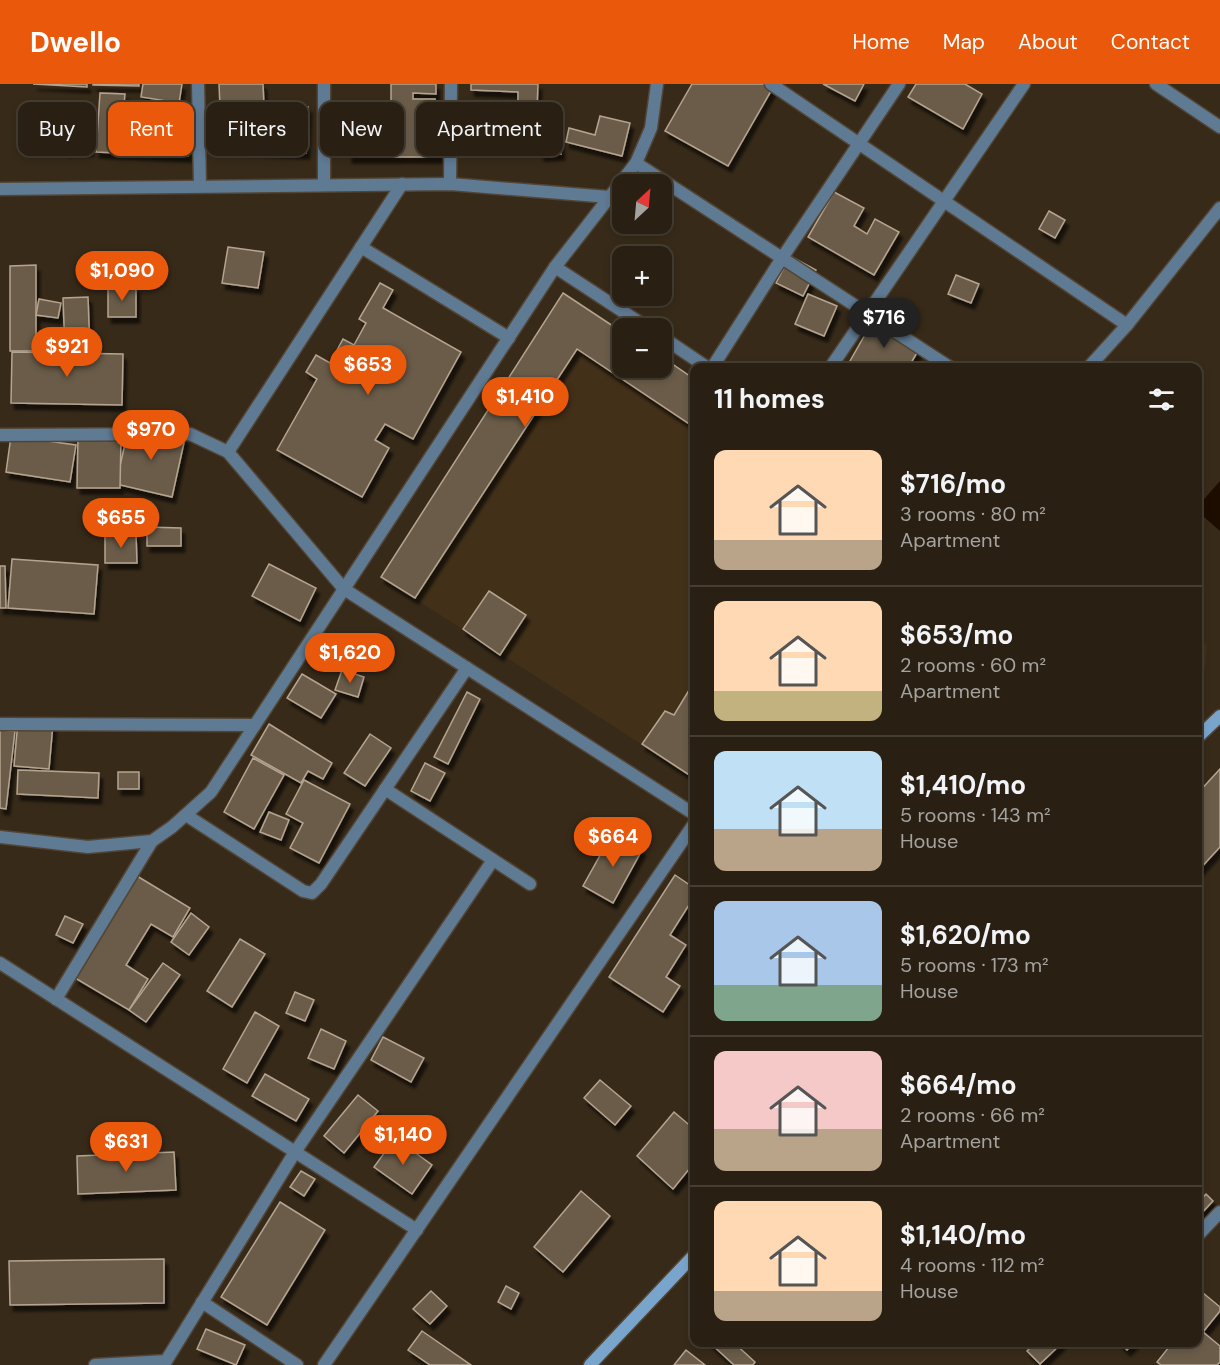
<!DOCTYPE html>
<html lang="en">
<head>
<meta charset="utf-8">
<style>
	:root { --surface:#292013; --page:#31281c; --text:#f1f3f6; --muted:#a5a3a0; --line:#453e33; --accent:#ea580c }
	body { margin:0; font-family:"DM Sans",sans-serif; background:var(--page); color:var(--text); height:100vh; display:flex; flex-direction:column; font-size:22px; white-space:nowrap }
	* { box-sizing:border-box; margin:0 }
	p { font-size:20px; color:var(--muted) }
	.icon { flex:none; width:33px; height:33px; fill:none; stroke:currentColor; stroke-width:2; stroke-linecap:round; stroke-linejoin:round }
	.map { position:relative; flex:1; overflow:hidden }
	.panel { position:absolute; left:690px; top:279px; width:512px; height:984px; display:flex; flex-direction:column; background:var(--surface); border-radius:12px; box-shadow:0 3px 9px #0003,0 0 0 2px var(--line) }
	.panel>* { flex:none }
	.top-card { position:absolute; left:18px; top:18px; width:570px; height:54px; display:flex; gap:12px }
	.needle { width:39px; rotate:26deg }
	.tools { position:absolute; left:612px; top:90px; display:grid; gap:12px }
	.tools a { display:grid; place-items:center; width:60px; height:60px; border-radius:12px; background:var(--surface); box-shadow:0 3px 9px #0003,0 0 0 2px var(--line); font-size:30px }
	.price { position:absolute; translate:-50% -51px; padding:0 14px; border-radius:21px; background:var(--accent); color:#fff; font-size:20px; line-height:39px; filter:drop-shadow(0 2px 3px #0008) }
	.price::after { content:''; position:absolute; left:50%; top:36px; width:18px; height:14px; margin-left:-9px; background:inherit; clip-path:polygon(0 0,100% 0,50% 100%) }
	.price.current { background:#222; color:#fff }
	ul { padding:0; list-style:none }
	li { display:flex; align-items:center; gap:18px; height:150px; padding:0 24px }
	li+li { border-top:2px solid var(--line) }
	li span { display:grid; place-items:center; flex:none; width:168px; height:120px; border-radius:12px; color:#555 }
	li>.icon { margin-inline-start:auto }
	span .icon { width:72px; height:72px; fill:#fffc; stroke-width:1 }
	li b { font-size:26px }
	h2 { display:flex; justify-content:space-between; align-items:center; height:72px; padding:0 24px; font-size:26px }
	.chip { padding:0 21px; border-radius:12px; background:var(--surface); box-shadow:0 3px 9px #0003,0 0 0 2px var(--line); font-size:21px; line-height:54px }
	.chip.current { background:var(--accent); color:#fff }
	header { display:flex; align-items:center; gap:36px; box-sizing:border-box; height:84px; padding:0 30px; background:var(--accent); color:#fff }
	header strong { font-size:28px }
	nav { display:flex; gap:33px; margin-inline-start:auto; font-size:21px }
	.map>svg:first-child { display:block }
	.built { fill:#423019 }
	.water { fill:#1d0d00 }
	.building { fill:#6b5c4a; stroke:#b5a490; stroke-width:1.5; filter:url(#shadow) }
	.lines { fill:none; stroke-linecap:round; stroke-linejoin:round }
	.street-casing { stroke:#524535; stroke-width:15 }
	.secondary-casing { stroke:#524535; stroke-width:15 }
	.street { stroke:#5f7a93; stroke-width:12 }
	.secondary { stroke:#79a5cd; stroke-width:12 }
</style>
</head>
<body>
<header>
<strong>Dwello</strong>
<nav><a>Home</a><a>Map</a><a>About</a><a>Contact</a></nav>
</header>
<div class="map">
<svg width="1220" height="1281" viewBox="0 0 1220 1281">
	<defs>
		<filter id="shadow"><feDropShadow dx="3.5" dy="6" stdDeviation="1.5" flood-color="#0009"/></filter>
	</defs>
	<rect width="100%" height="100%" fill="#372a19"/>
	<g class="built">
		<polygon points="563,209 622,248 622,284 662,284 662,273 694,295 694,694 381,493"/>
		<polygon points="1197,551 1207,562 1205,584 1197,591"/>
	</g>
	<polygon class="water" points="1220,397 1220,447 1197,427 1197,423"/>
	<g class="building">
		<polygon points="33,0 87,0 87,3"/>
		<polygon points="93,0 139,0 139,2 93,1"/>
		<polygon points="143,0 182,0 179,19 141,13"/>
		<polygon points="219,0 263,0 264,22 220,23"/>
		<polygon points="391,0 436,0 436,10 413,9 413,15 435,15 435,39 439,39 439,73 349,73 348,18 391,18"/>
		<polygon points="471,0 538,0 537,25 518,24 518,8 471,6"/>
		<polygon points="692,0 775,0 728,82 665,47"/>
		<polygon points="823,0 864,0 855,17"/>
		<polygon points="916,0 965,0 982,10 963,45 908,13"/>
		<polygon points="100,9 125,10 124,20 191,24 188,72 96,68"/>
		<polygon points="87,20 90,66 65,67 63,21"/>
		<polygon points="266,20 308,23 306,69 220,65 221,39 265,41"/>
		<polygon points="600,32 630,39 622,72 566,58 569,44 595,51"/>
		<polygon points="560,50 561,70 541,71 540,51"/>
		<polygon points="834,108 864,124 854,142 867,150 875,135 899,148 874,191 808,153"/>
		<polygon points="1049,127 1065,136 1055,154 1039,145"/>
		<polygon points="228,163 264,168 258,204 222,199"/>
		<polygon points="790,172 816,186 803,212 776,199"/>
		<polygon points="36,181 36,267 10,267 10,182"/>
		<polygon points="956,191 979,200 971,219 948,210"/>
		<polygon points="662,197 669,202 661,214 658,212 662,212"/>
		<polygon points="380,199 393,206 383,224 461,268 413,355 385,340 375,356 389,364 362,413 277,366 317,295 306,288 316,271 330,279 343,255 354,261 366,239 359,235"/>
		<polygon points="136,203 136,233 108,233 108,204"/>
		<polygon points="563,209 622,248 622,284 662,284 662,273 694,295 694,343 577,265 415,514 381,493"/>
		<polygon points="808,210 837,222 824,252 795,240"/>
		<polygon points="88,213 90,267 65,267 63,214"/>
		<polygon points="39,215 61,219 58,234 36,231"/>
		<polygon points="874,235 921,262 908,284 846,284"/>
		<polygon points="12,268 123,270 122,321 11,319"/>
		<polygon points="129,342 185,354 172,413 116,400"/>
		<polygon points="11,352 76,361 70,398 6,388"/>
		<polygon points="78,353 121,354 120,404 77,404"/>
		<polygon points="147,443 181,444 181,462 147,462"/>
		<polygon points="105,450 136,450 137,479 105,479"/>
		<polygon points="12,475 98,481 94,530 8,524"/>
		<polygon points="269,480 316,504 300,537 252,512"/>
		<polygon points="0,482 5,482 6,524 0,524"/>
		<polygon points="489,507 526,531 500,571 463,545"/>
		<polygon points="342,586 364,593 358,613 335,606"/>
		<polygon points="302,590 336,610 321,634 287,614"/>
		<polygon points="694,598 694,694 642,660 665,627 674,631"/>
		<polygon points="467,608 480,615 448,680 434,673"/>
		<polygon points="18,637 53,640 49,685 14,682"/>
		<polygon points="269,640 332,679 323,695 308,687 301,699 251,671"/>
		<polygon points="0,646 15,647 6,725 0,724"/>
		<polygon points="370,650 391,664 365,702 344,689"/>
		<polygon points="253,674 284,691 254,745 224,728"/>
		<polygon points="425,679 445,689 430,717 411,707"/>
		<polygon points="1220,685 1220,763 1197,788 1197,710"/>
		<polygon points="18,686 99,689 98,714 17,710"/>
		<rect x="118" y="688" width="21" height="17"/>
		<polygon points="304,696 350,720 319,779 290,764 303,739 286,730"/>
		<polygon points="269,728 289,736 281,756 260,748"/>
		<polygon points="612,750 642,766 613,819 583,802"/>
		<polygon points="675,791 694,804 694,813 670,851 686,861 666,893 680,902 663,928 609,893"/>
		<polygon points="137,792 190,824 173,853 151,840 126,881 148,895 129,926 75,894"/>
		<polygon points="191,829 209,843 189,871 171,858"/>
		<polygon points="65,832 83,840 73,859 56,851"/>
		<polygon points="240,855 265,870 232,923 207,907"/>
		<polygon points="163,879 180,891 146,938 129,926"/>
		<polygon points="295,908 314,916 305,937 286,929"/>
		<polygon points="255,928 279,942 247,999 223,985"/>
		<polygon points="321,945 346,957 334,985 308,974"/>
		<polygon points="383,953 424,974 411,998 371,976"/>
		<polygon points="265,990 309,1015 296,1037 252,1012"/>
		<polygon points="600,996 631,1022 615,1041 584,1014"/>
		<polygon points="358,1011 378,1027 344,1069 324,1052"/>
		<polygon points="674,1028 694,1045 694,1079 673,1105 637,1072"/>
		<polygon points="395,1054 432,1081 412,1110 374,1083"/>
		<polygon points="174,1068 176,1106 78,1110 77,1072"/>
		<polygon points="301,1087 315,1095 304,1112 290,1103"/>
		<polygon points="581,1107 610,1132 563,1188 534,1163"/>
		<polygon points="1206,1110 1213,1117 1197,1134 1197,1120"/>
		<polygon points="280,1118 325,1146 267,1241 221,1213"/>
		<polygon points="164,1175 164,1219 10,1221 9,1177"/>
		<polygon points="506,1202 519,1209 511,1225 498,1218"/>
		<polygon points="1197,1204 1220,1223 1220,1227 1203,1248 1220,1262 1220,1278 1217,1281 1161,1281 1157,1278 1173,1258 1197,1258"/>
		<polygon points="431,1207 447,1222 430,1240 413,1225"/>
		<polygon points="206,1245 245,1261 236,1281 197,1265"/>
		<polygon points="422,1247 471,1281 430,1281 408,1266"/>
		<polygon points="709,1258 733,1258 755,1278 753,1281 734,1281"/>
		<polygon points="1036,1258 1062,1258 1062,1259 1040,1280 1027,1267"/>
		<polygon points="1119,1258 1135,1258 1127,1266"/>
		<polygon points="686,1266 705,1281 674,1281"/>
	</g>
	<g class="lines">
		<g class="street-casing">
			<g id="street">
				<polyline points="198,0 200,102"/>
				<polyline points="324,0 324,101"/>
				<polyline points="771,0 1127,241"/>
				<polyline points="1156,0 1220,43"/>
				<polyline points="636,79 951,284"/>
				<polyline points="450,100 451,0"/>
				<polyline points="0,105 450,100 609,113"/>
				<polyline points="361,163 509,254"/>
				<polyline points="555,183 648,244"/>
				<polyline points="662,253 708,284"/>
				<polyline points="712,284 782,174 899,0"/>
				<polyline points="830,284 1024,0"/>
				<polyline points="1088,284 1127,241 1220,124"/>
				<polyline points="0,351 190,350 228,368 344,505 694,730"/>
				<polyline points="228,368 402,100"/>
				<polyline points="0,640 255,641"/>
				<polyline points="385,705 530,800"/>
				<polyline points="186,731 303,807 312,809 321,800 467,584"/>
				<polyline points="0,753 88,763 152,757 172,743 211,708 555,183 636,79 651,44 657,0"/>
				<polyline points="0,879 417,1146"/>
				<polyline points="56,915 152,757"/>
				<polyline points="1197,1152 1220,1128"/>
				<polyline points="202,1218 297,1281"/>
				<polyline points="95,1281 166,1277 295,1068 493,776"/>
				<polyline points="324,1281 694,740"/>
			</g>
		</g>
		<g class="secondary-casing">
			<g id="secondary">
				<polyline points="1197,654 1220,632"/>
				<polyline points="590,1281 694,1171"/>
			</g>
		</g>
		<use href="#street" class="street"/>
		<use href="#secondary" class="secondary"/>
	</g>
</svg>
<div class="tools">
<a><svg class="needle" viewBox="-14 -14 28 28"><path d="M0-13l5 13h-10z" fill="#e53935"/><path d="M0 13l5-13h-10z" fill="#a5a3a0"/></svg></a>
<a>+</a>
<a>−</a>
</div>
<b class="price" style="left:122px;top:218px">$1,090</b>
<b class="price current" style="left:884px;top:265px">$716</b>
<b class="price" style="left:67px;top:294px">$921</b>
<b class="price" style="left:368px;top:312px">$653</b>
<b class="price" style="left:525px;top:344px">$1,410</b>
<b class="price" style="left:151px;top:377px">$970</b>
<b class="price" style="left:121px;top:465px">$655</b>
<b class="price" style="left:350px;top:600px">$1,620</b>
<b class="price" style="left:613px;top:784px">$664</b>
<b class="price" style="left:403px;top:1082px">$1,140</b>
<b class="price" style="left:126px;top:1089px">$631</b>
<div class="top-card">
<a class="chip">Buy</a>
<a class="chip current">Rent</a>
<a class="chip">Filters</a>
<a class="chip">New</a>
<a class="chip">Apartment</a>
</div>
<section class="panel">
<h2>11 homes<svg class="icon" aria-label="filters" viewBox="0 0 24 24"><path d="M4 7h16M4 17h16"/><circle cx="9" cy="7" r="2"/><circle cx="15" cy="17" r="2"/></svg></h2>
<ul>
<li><span style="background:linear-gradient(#ffd9b3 75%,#b9a48a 0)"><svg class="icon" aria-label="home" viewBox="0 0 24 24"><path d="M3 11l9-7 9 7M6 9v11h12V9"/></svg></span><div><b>$716/mo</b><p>3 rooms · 80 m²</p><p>Apartment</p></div></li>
<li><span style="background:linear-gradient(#ffd9b3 75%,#c2b280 0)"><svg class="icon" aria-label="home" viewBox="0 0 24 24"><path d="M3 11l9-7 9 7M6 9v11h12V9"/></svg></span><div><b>$653/mo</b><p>2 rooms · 60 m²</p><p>Apartment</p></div></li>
<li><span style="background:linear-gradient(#bfe0f5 65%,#b9a48a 0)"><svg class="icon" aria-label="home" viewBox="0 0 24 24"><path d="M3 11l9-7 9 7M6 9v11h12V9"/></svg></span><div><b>$1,410/mo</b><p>5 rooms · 143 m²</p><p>House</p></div></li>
<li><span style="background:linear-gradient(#a9c7e8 70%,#7fa58c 0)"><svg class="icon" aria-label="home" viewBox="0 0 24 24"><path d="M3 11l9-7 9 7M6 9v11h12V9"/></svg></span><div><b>$1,620/mo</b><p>5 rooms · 173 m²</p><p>House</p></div></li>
<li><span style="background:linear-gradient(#f6c9c9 65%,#b9a48a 0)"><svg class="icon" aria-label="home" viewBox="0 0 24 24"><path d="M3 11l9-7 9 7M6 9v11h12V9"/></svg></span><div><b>$664/mo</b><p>2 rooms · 66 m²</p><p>Apartment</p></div></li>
<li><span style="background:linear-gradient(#ffd9b3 75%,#b9a48a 0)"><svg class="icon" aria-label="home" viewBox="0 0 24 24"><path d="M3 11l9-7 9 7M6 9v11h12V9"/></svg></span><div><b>$1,140/mo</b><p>4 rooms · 112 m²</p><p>House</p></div></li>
</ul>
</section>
</div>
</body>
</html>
